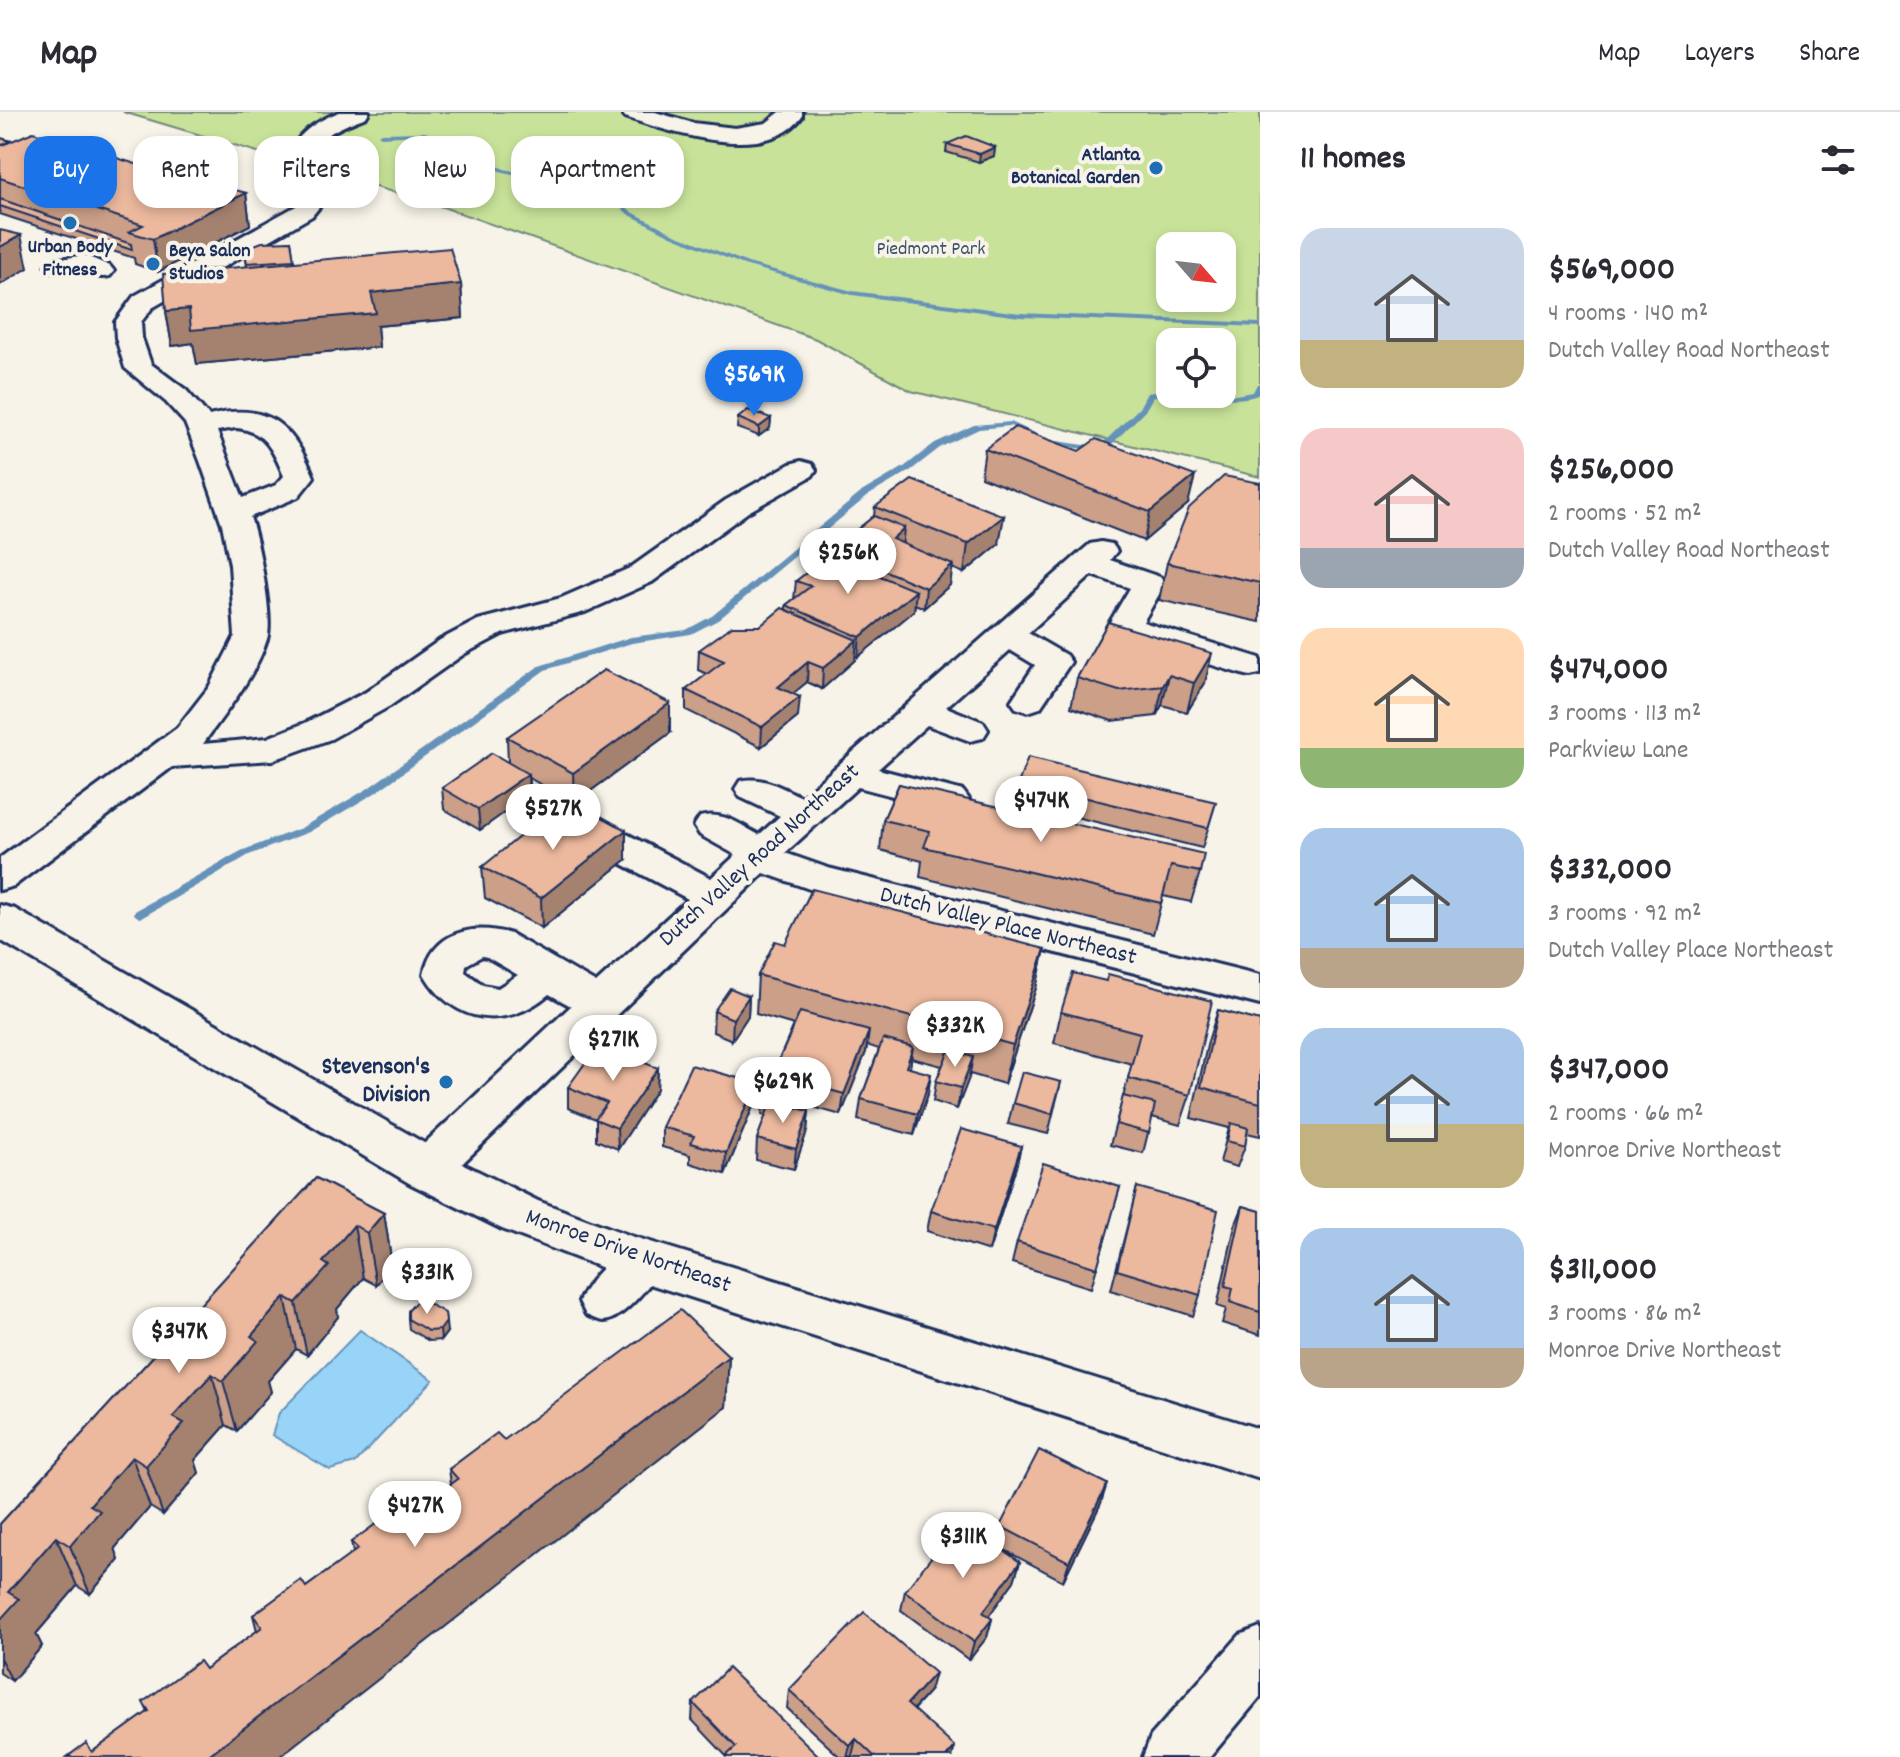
<!DOCTYPE html>
<html lang="en">
<head>
<meta charset="utf-8">
<style>
	:root { --surface:#fff; --page:#f2f2f3; --text:#2b2b33; --muted:#7c7c81; --line:#e1e1e2; --accent:#1a73e8 }
	body { margin:0; font-family:Dekko,sans-serif; background:var(--page); color:var(--text); height:100vh; display:flex; flex-direction:column; font-size:30px; white-space:nowrap }
	* { box-sizing:border-box; margin:0 }
	p { font-size:26px; color:var(--muted) }
	.icon { flex:none; width:44px; height:44px; fill:none; stroke:currentColor; stroke-width:2; stroke-linecap:round; stroke-linejoin:round }
	.map { position:relative; flex:1; overflow:hidden }
	.sheet { display:flex; flex-direction:column; background:var(--surface); width:640px }
	.sheet>* { flex:none }
	.guide { position:absolute; left:24px; top:24px; width:760px; height:72px; display:flex; gap:16px }
	.needle { width:52px; rotate:118deg }
	.buttons { position:absolute; left:1156px; top:120px; display:grid; gap:16px }
	.buttons a { display:grid; place-items:center; width:80px; height:80px; border-radius:16px; background:var(--surface); box-shadow:0 4px 12px #0003; font-size:40px }
	.price { position:absolute; translate:-50% -68px; padding:0 18px; border-radius:28px; background:#fff; color:#222; font-size:26px; line-height:52px; filter:drop-shadow(0 2px 4px #0008) }
	.price::after { content:''; position:absolute; left:50%; top:48px; width:24px; height:18px; margin-left:-12px; background:inherit; clip-path:polygon(0 0,100% 0,50% 100%) }
	.price.current { background:var(--accent); color:#fff }
	ul { padding:0; list-style:none }
	li { display:flex; align-items:center; gap:24px; height:200px; padding:0 40px }
	li span { display:grid; place-items:center; flex:none; width:224px; height:160px; border-radius:24px; color:#555 }
	li>.icon { margin-inline-start:auto }
	span .icon { width:96px; height:96px; fill:#fffc; stroke-width:1 }
	li b { font-size:34px }
	h2 { display:flex; justify-content:space-between; align-items:center; height:96px; padding:0 40px; font-size:34px }
	.pill { padding:0 28px; border-radius:24px; background:var(--surface); box-shadow:0 4px 12px #0003; font-size:28px; line-height:72px }
	.pill.current { background:var(--accent); color:#fff }
	header { display:flex; align-items:center; gap:48px; box-sizing:border-box; height:112px; padding:0 40px; background:var(--surface); border-bottom:2px solid var(--line) }
	header strong { font-size:38px }
	nav { display:flex; gap:44px; margin-inline-start:auto; font-size:28px }
	main { display:flex; flex:1; min-height:0 }
	.map>svg:first-child { display:block }
	.green { fill:#c8e399; stroke:#72897c; stroke-width:2; fill-rule:evenodd }
	.water { fill:#98d4f8; stroke:#6692ba; stroke-width:2 }
	.lines { fill:none; stroke-linecap:round; stroke-linejoin:round }
	.stream { fill:#6692ba; fill-rule:evenodd }
	.minor-casing { stroke:#1b2f5e; stroke-width:6 }
	.major-casing { stroke:#1b2f5e; stroke-width:6 }
	.minor { fill:#f7f3e8; fill-rule:evenodd }
	.major { fill:#f7f3e8; fill-rule:evenodd }
	.wall { fill:#cb9f88; stroke:#1b2f5e; stroke-width:2 }
	.shaded-wall { fill:#a5826f; stroke:#1b2f5e; stroke-width:2 }
	.building { fill:#ecb99e; stroke:#1b2f5e; stroke-width:2 }
	.poi-dot { fill:#1f6fb2; stroke:#f7f3e8; stroke-width:3 }
	.labels { text-anchor:middle; dominant-baseline:central; stroke-width:8; stroke-linejoin:round; paint-order:stroke }
	.far-poi-label { font-size:20px; font-weight:bold; fill:#1b2f5e; stroke:#f7f3e8; text-anchor:end }
	.far-park-label { font-size:20px; fill:#3e536a; stroke:#f7f3e8 }
	.street-label { font-size:24px; fill:#1b2f5e; stroke:#f7f3e8 }
	.poi-label { font-size:24px; font-weight:bold; fill:#1b2f5e; stroke:#f7f3e8; text-anchor:end }
</style>
</head>
<body>
<header>
<strong>Map</strong>
<nav><a>Map</a><a>Layers</a><a>Share</a></nav>
</header>
<main>
<div class="map">
<svg width="1260" height="1645" viewBox="0 0 1260 1645">
	<rect width="100%" height="100%" fill="#f7f3e8"/>
	<filter id="ink" filterUnits="userSpaceOnUse"><feTurbulence type="fractalNoise" baseFrequency=".0125" numOctaves="2"/><feDisplacementMap in="SourceGraphic" scale="16" xChannelSelector="R" yChannelSelector="G"/><feConvolveMatrix kernelMatrix="1 2 1 2 8 2 1 2 1" color-interpolation-filters="sRGB"/></filter>
	<g filter="url(#ink)">
		<path class="green" d="M123,0H1260V365L911,279L816,227L440,94ZM1170,134H1222V186H1170ZM1170,230H1222V282H1170Z"/>
		<polygon class="water" points="360,1218 433,1268 355,1351 330,1358 272,1323 279,1301"/>
		<g class="lines">
			<g class="stream">
				<polygon points="425,20 504,57 586,75 621,90 632,100 675,122 748,151 852,179 1020,201 1260,211 1260,215 1020,205 852,183 744,153 671,124 628,102 617,92 582,78 500,59 422,23 381,25 378,23 381,21"/>
				<path d="M1257,272H1260V282C1243,290 1223,286 1204,284L1200,282L1236,283L1253,280Z"/>
				<polygon points="1170,278 1171,282 1153,285 1145,299 1111,333 1108,333 1084,337 1048,332 1010,314 979,317 941,335 910,359 869,383 718,508 691,522 632,531 545,558 375,681 309,720 249,743 143,805 139,806 134,802 135,799 241,739 301,716 367,677 539,554 631,525 686,518 712,504 863,379 904,355 935,331 974,313 1011,310 1050,328 1084,333 1105,329 1139,296 1147,281"/>
			</g>
			<g class="minor-casing">
				<g id="minor">
					<path d="M339,0H369L366,5C344,14 317,22 310,47L325,60L333,78L312,104L152,196L141,210L142,226L151,252L186,278L209,304C267,289 293,313 314,365L298,385L250,405C258,427 274,507 267,527C255,565 226,599 203,632L267,626L305,611L366,580L440,528L478,508L561,486L630,456L726,388L790,352L801,349L812,352L816,358L812,364L748,400L652,470L585,500L502,522L464,542L390,594L331,627L273,648L172,655L14,774L0,778V746L177,616L209,575L235,524L230,453L222,412L200,349L185,311L166,290L125,256L116,226L115,210L134,184L296,94L309,77L306,68L287,48C295,22 315,10 339,0ZM236,316C265,318 274,340 284,364L276,373L243,386L217,319Z"/>
					<path d="M622,0H655L693,11L735,16L766,11L780,0H802V5C766,53 670,20 625,5Z"/>
					<path d="M84,143L110,154L114,159L110,164C97,168 89,159 77,159C67,159 59,162 49,159L45,154L49,149Z"/>
					<path d="M1101,430L1112,432L1117,439L1110,448L1160,465L1165,472L1143,510L1260,546V562L1250,564L1238,561L1112,522L1107,515L1130,476L1092,463L1028,521L1066,543L1071,550L1040,596L1028,600L1016,596L1011,589L1035,553L1010,538L946,595L983,610L988,618L983,626L970,629L927,613L878,657L963,679L969,687L963,695L950,699L858,675L785,741L828,756L1260,863V893L818,780L764,761L443,1070L427,1075L411,1070L404,1057L411,1044L571,894L549,882C506,919 453,912 424,862C433,819 473,811 511,822L596,871L688,787L551,714L545,705L551,696L564,693L577,696L711,766L736,743L700,723L694,714L700,705C723,699 739,712 759,723L780,704L740,685L735,677L740,669C763,663 781,676 802,685L1076,444L1090,432ZM482,844L487,845L518,863L498,876L483,873L465,860L466,853Z"/>
					<path d="M642,1129L659,1134L666,1148C657,1165 624,1208 604,1209C599,1209 591,1205 586,1203L579,1189C591,1164 616,1138 642,1129Z"/>
					<polygon points="1260,1515 1260,1585 1210,1645 1143,1645 1151,1624 1240,1523"/>
				</g>
			</g>
			<g class="major-casing">
				<polygon id="major" points="0,793 15,797 445,1043 538,1089 631,1124 1260,1317 1260,1367 621,1163 502,1117 409,1071 0,828"/>
			</g>
			<use href="#minor" class="minor"/>
			<use href="#major" class="major"/>
		</g>
		<g class="wall">
			<polygon points="0,26 216,77 246,81 250,113 158,160 135,152 134,146 0,102"/>
			<polygon points="947,32 995,35 994,44 979,50 946,40"/>
			<polygon points="291,129 294,150 461,172 463,206 377,214 379,235 197,252 193,231 172,234 166,199 247,154 244,137"/>
			<polygon points="738,306 771,306 770,316 759,324 737,316"/>
			<polygon points="985,337 1188,392 1144,429 981,365"/>
			<polygon points="1260,371 1260,510 1159,488 1167,451"/>
			<polygon points="875,395 999,432 964,461 952,456 950,473 924,496 915,492 914,499 858,545 855,544 855,548 822,577 807,570 793,581 798,605 761,635 686,598 686,578 707,562 698,558 699,538 760,514 786,497 786,493 794,487 796,469 832,444 833,437 874,404"/>
			<polygon points="1108,510 1205,571 1187,600 1162,593 1156,604 1112,609 1071,595 1077,566"/>
			<polygon points="670,621 574,691 529,666 529,683 480,718 444,697 442,676 508,651 507,625"/>
			<polygon points="1019,669 1216,690 1202,736 1015,690"/>
			<polygon points="899,672 1200,760 1191,790 1163,784 1153,822 920,765 922,749 880,738 883,708"/>
			<polygon points="626,748 542,816 485,786 482,755"/>
			<polygon points="785,832 1045,837 1036,876 1004,972 970,962 957,997 933,989 936,969 942,954 911,946 910,956 928,982 914,1023 858,1008 861,987 879,937 867,933 866,940 841,1003 799,991 797,996 809,999 807,1019 794,1057 756,1048 757,1027 766,1004 762,1003 764,982 794,913 756,902 758,863"/>
			<polygon points="1106,869 1190,983 1180,1013 1152,1005 1143,1041 1110,1033 1132,952 1054,931 1061,900"/>
			<polygon points="749,884 748,904 732,928 713,920 714,899"/>
			<polygon points="1218,898 1260,909 1260,1024 1247,1021 1245,1034 1237,1055 1220,1050 1229,1016 1191,1006 1208,929"/>
			<polygon points="658,956 657,977 618,1037 596,1028 596,1007 568,996 568,975"/>
			<polygon points="1061,970 1048,1022 1008,1012 1013,991"/>
			<polygon points="754,992 725,1062 690,1051 690,1043 662,1035 662,1015"/>
			<polygon points="1021,1034 1016,1055 989,1139 927,1119 931,1099"/>
			<polygon points="316,1066 384,1101 392,1153 376,1173 363,1166 337,1197 338,1205 307,1243 296,1237 268,1269 271,1280 237,1319 226,1313 195,1348 199,1361 163,1403 150,1395 115,1436 119,1448 90,1482 77,1474 36,1522 42,1534 12,1569 0,1561 0,1412"/>
			<polygon points="1120,1075 1091,1176 1012,1151 1017,1130"/>
			<polygon points="1137,1075 1200,1183 1193,1204 1111,1178"/>
			<polygon points="1243,1094 1260,1099 1260,1223 1222,1211 1226,1197 1217,1194 1235,1114"/>
			<polygon points="408,1207 447,1220 441,1228 429,1229 409,1217"/>
			<polygon points="729,1244 726,1295 92,1640 148,1600 143,1590 205,1557 257,1519 253,1503 306,1475 353,1441 351,1430 407,1404 451,1372 449,1357 504,1328"/>
			<polygon points="1101,1391 1063,1469 997,1434 1020,1450 1014,1469 988,1504 992,1507 987,1525 969,1548 901,1498 905,1479 995,1432 1000,1414"/>
			<polygon points="789,1578 930,1579 913,1598 952,1645 840,1645 787,1596"/>
			<polygon points="693,1591 820,1645 727,1645 692,1608"/>
		</g>
		<g class="shaded-wall">
			<polygon points="995,35 994,44 979,50 980,42"/>
			<polygon points="246,81 250,113 158,160 153,127"/>
			<polygon points="21,123 28,156 0,173 0,135"/>
			<polygon points="461,172 463,206 377,214 379,235 197,252 193,231 172,234 166,199"/>
			<polygon points="771,306 770,316 759,324 759,315"/>
			<polygon points="1195,364 1188,392 1144,429 1150,400"/>
			<polygon points="1004,404 999,432 964,461 968,432"/>
			<polygon points="904,416 902,436 892,427"/>
			<polygon points="953,453 950,473 924,496 926,476"/>
			<polygon points="916,479 914,499 858,545 860,525"/>
			<polygon points="857,528 855,548 822,577 823,556"/>
			<polygon points="1212,541 1205,571 1187,600 1194,571"/>
			<polygon points="808,550 807,570 777,595 778,575"/>
			<polygon points="1169,563 1162,593 1156,604 1163,574"/>
			<polygon points="800,585 798,605 761,635 762,615"/>
			<polygon points="670,591 670,621 574,691 573,661"/>
			<polygon points="528,662 529,683 480,718 478,697"/>
			<polygon points="626,718 626,748 542,816 541,786"/>
			<polygon points="1045,837 1036,876 1004,972 1013,933"/>
			<polygon points="749,884 748,904 732,928 733,907"/>
			<polygon points="869,919 866,940 841,1003 844,982"/>
			<polygon points="913,935 910,955 903,976 906,955"/>
			<polygon points="973,945 969,966 957,997 961,976"/>
			<polygon points="658,956 657,977 618,1037 617,1016"/>
			<polygon points="931,962 928,982 914,1023 918,1002"/>
			<polygon points="801,970 799,991 790,1011 792,991"/>
			<polygon points="756,971 754,992 725,1062 726,1041"/>
			<polygon points="809,999 807,1019 794,1057 796,1037"/>
			<polygon points="1021,1034 1016,1055 989,1139 994,1118"/>
			<polygon points="384,1101 392,1153 376,1173 367,1121"/>
			<polygon points="354,1113 363,1166 337,1197 338,1205 307,1243 296,1191 323,1150"/>
			<polygon points="285,1185 296,1237 268,1269 271,1280 237,1319 223,1269 251,1224"/>
			<polygon points="445,1201 447,1220 441,1228 440,1218"/>
			<polygon points="729,1244 726,1295 279,1645 206,1645"/>
			<polygon points="212,1262 226,1313 195,1348 199,1361 163,1403 146,1354 173,1305"/>
			<polygon points="132,1345 150,1395 115,1436 119,1448 90,1482 70,1434 90,1393"/>
			<polygon points="1107,1372 1101,1391 1063,1469 1069,1450"/>
			<polygon points="56,1425 77,1474 36,1522 42,1534 12,1569 0,1546 0,1508 8,1480"/>
			<polygon points="1020,1450 1014,1469 978,1519 983,1500"/>
			<polygon points="992,1507 987,1525 969,1548 974,1530"/>
			<polygon points="935,1561 930,1579 902,1609 907,1592"/>
			<polygon points="856,1627 852,1644 847,1645 850,1634"/>
			<polygon points="955,1635 952,1645 946,1645"/>
		</g>
		<g class="building">
			<polygon points="33,20 216,77 222,74 246,81 153,127 129,120 143,113 0,66 0,34"/>
			<polygon points="966,24 995,35 980,42 947,32"/>
			<polygon points="0,26 11,29 0,34"/>
			<polygon points="0,87 131,132 132,138 0,94"/>
			<polygon points="0,118 21,123 0,135"/>
			<polygon points="291,129 294,148 247,151 244,137 262,130"/>
			<polygon points="450,136 461,172 371,181 376,201 191,218 189,197 166,199 163,162"/>
			<polygon points="748,298 771,306 759,315 738,306"/>
			<polygon points="1015,315 1079,339 1096,327 1195,364 1150,400 985,337"/>
			<polygon points="1224,364 1260,371 1260,471 1167,451 1189,396"/>
			<polygon points="912,368 1004,404 968,432 875,395"/>
			<polygon points="874,404 904,416 892,427 953,453 926,476 833,437"/>
			<polygon points="829,443 916,479 860,525 786,493 811,474 796,469"/>
			<polygon points="782,496 857,528 823,556 808,550 778,575 800,585 762,615 686,578 724,549 699,538 732,514 760,514"/>
			<polygon points="1108,510 1212,541 1194,571 1169,563 1163,574 1119,579 1077,566"/>
			<polygon points="604,558 670,591 573,661 507,625"/>
			<polygon points="492,641 528,662 478,697 442,676"/>
			<polygon points="1028,645 1216,690 1208,716 1019,669"/>
			<polygon points="899,672 1204,742 1200,760 1171,754 1161,791 924,735 930,719 883,708"/>
			<polygon points="593,700 626,718 541,786 482,755 530,716"/>
			<polygon points="812,777 1045,837 1013,933 758,863 775,829 785,832"/>
			<polygon points="1073,861 1106,869 1108,862 1212,889 1190,983 1128,966 1140,921 1061,900"/>
			<polygon points="730,876 749,884 733,907 714,899"/>
			<polygon points="1218,898 1260,909 1260,991 1201,975"/>
			<polygon points="800,900 869,919 844,982 801,970 792,991 764,982"/>
			<polygon points="883,927 913,935 906,955 931,962 918,1002 861,987"/>
			<polygon points="598,933 658,956 617,1016 595,1007 607,991 568,975"/>
			<polygon points="949,938 973,945 961,976 936,969"/>
			<polygon points="691,953 756,971 726,1041 691,1031 694,1024 662,1015"/>
			<polygon points="1022,960 1061,970 1052,1002 1013,991"/>
			<polygon points="1123,984 1155,992 1149,1021 1116,1012"/>
			<polygon points="771,989 809,999 796,1037 757,1027"/>
			<polygon points="1231,1011 1248,1016 1245,1034 1227,1029"/>
			<polygon points="961,1017 1021,1034 994,1118 931,1099"/>
			<polygon points="1043,1051 1120,1075 1097,1156 1017,1130"/>
			<polygon points="316,1066 384,1101 367,1121 354,1113 323,1150 329,1154 296,1191 285,1185 251,1224 258,1229 223,1269 212,1262 173,1305 184,1311 146,1354 132,1345 90,1393 100,1399 70,1434 56,1425 8,1480 19,1487 0,1508 0,1412"/>
			<polygon points="1137,1075 1218,1098 1200,1183 1117,1158"/>
			<polygon points="1243,1094 1260,1099 1260,1200 1230,1190 1233,1176 1225,1174"/>
			<polygon points="424,1189 445,1201 446,1210 440,1218 428,1219 408,1207 408,1199 415,1191"/>
			<polygon points="680,1198 729,1244 206,1645 67,1645 86,1631 92,1640 149,1599 143,1590 199,1549 205,1557 262,1515 253,1503 301,1468 306,1475 358,1437 351,1430 399,1395 407,1404 458,1367 449,1357 497,1321 504,1328"/>
			<polygon points="1039,1338 1107,1372 1069,1450 1000,1414"/>
			<polygon points="960,1408 1020,1450 983,1500 992,1507 974,1530 905,1479"/>
			<polygon points="864,1500 935,1561 907,1592 955,1635 946,1645 875,1645 856,1627 850,1634 789,1578"/>
			<polygon points="728,1556 820,1645 729,1645 727,1643 736,1635 693,1591"/>
		</g>
	</g>
	<g class="poi-dot">
		<circle cx="1156" cy="56" r="8"/>
		<circle cx="70" cy="111" r="8"/>
		<circle cx="153" cy="152" r="8"/>
		<circle cx="446" cy="970" r="8"/>
	</g>
	<g class="labels">
		<g class="far-poi-label">
			<text x="1140" y="44">Atlanta<tspan x="1140" dy="23">Botanical Garden</tspan></text>
			<text x="70" y="136" text-anchor="middle">Urban Body<tspan x="70" dy="23">Fitness</tspan></text>
			<text x="169" y="140" text-anchor="start">Beya Salon<tspan x="169" dy="23">Studios</tspan></text>
		</g>
		<g class="far-park-label">
			<text x="931" y="138">Piedmont Park</text>
		</g>
		<g class="street-label">
			<text transform="translate(760 744) rotate(-42)">Dutch Valley Road Northeast</text>
			<text transform="translate(1008 815) rotate(14)">Dutch Valley Place Northeast</text>
			<text transform="translate(628 1140) rotate(19)">Monroe Drive Northeast</text>
		</g>
		<g class="poi-label">
			<text x="430" y="956">Stevenson's<tspan x="430" dy="28">Division</tspan></text>
		</g>
	</g>
</svg>
<div class="buttons">
<a><svg class="needle" viewBox="-14 -14 28 28"><path d="M0-13l5 13h-10z" fill="#e53935"/><path d="M0 13l5-13h-10z" fill="#7c7c81"/></svg></a>
<a><svg class="icon" aria-label="locate" viewBox="0 0 24 24"><circle cx="12" cy="12" r="6"/><path d="M12 2v4M12 18v4M2 12h4M18 12h4"/></svg></a>
</div>
<b class="price current" style="left:754px;top:306px">$569K</b>
<b class="price" style="left:848px;top:484px">$256K</b>
<b class="price" style="left:1041px;top:732px">$474K</b>
<b class="price" style="left:553px;top:740px">$527K</b>
<b class="price" style="left:955px;top:957px">$332K</b>
<b class="price" style="left:613px;top:971px">$271K</b>
<b class="price" style="left:783px;top:1013px">$629K</b>
<b class="price" style="left:427px;top:1204px">$331K</b>
<b class="price" style="left:179px;top:1263px">$347K</b>
<b class="price" style="left:415px;top:1437px">$427K</b>
<b class="price" style="left:963px;top:1468px">$311K</b>
<div class="guide">
<a class="pill current">Buy</a>
<a class="pill">Rent</a>
<a class="pill">Filters</a>
<a class="pill">New</a>
<a class="pill">Apartment</a>
</div>
</div>
<section class="sheet">
<h2>11 homes<svg class="icon" aria-label="filters" viewBox="0 0 24 24"><path d="M4 7h16M4 17h16"/><circle cx="9" cy="7" r="2"/><circle cx="15" cy="17" r="2"/></svg></h2>
<ul>
<li><span style="background:linear-gradient(#c9d6e8 70%,#c2b280 0)"><svg class="icon" aria-label="home" viewBox="0 0 24 24"><path d="M3 11l9-7 9 7M6 9v11h12V9"/></svg></span><div><b>$569,000</b><p>4 rooms · 140 m²</p><p>Dutch Valley Road Northeast</p></div></li>
<li><span style="background:linear-gradient(#f6c9c9 75%,#9aa5b1 0)"><svg class="icon" aria-label="home" viewBox="0 0 24 24"><path d="M3 11l9-7 9 7M6 9v11h12V9"/></svg></span><div><b>$256,000</b><p>2 rooms · 52 m²</p><p>Dutch Valley Road Northeast</p></div></li>
<li><span style="background:linear-gradient(#ffd9b3 75%,#8fb573 0)"><svg class="icon" aria-label="home" viewBox="0 0 24 24"><path d="M3 11l9-7 9 7M6 9v11h12V9"/></svg></span><div><b>$474,000</b><p>3 rooms · 113 m²</p><p>Parkview Lane</p></div></li>
<li><span style="background:linear-gradient(#a9c7e8 75%,#b9a48a 0)"><svg class="icon" aria-label="home" viewBox="0 0 24 24"><path d="M3 11l9-7 9 7M6 9v11h12V9"/></svg></span><div><b>$332,000</b><p>3 rooms · 92 m²</p><p>Dutch Valley Place Northeast</p></div></li>
<li><span style="background:linear-gradient(#a9c7e8 60%,#c2b280 0)"><svg class="icon" aria-label="home" viewBox="0 0 24 24"><path d="M3 11l9-7 9 7M6 9v11h12V9"/></svg></span><div><b>$347,000</b><p>2 rooms · 66 m²</p><p>Monroe Drive Northeast</p></div></li>
<li><span style="background:linear-gradient(#a9c7e8 75%,#b9a48a 0)"><svg class="icon" aria-label="home" viewBox="0 0 24 24"><path d="M3 11l9-7 9 7M6 9v11h12V9"/></svg></span><div><b>$311,000</b><p>3 rooms · 86 m²</p><p>Monroe Drive Northeast</p></div></li>
</ul>
</section>
</main>
</body>
</html>
